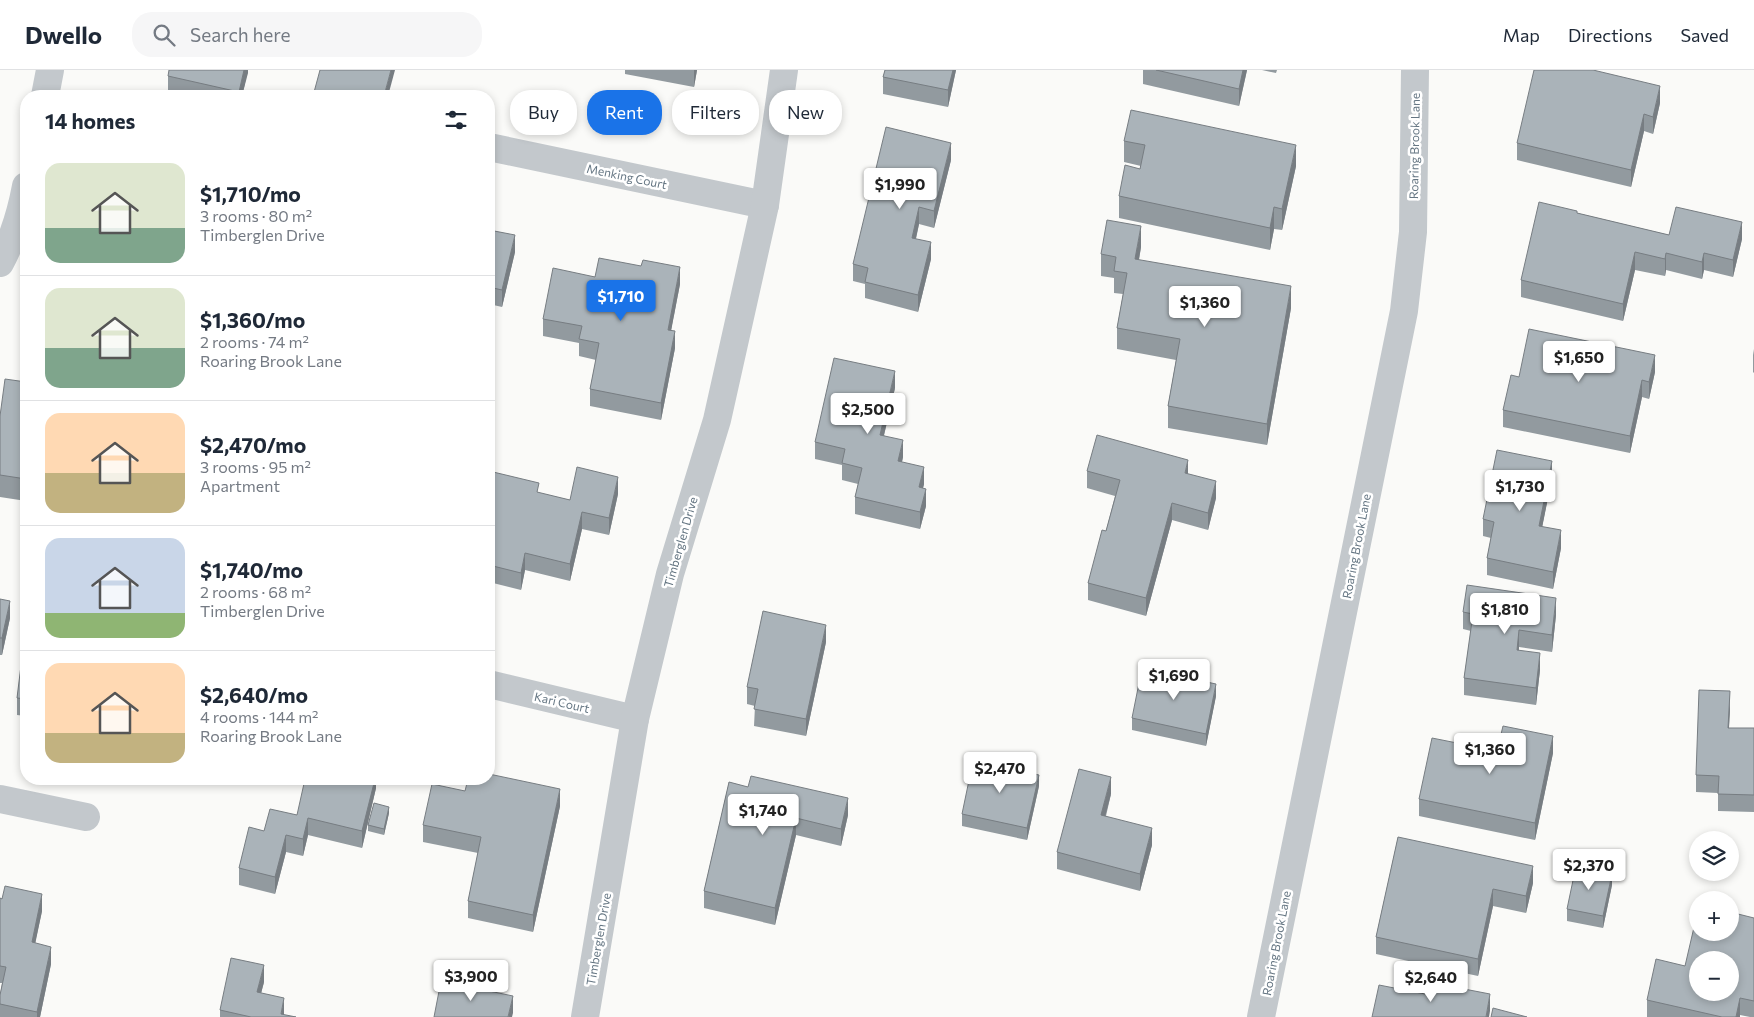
<!DOCTYPE html>
<html lang="en">
<head>
<meta charset="utf-8">
<style>
	:root { --surface:#fff; --page:#f6f6f7; --text:#1f2937; --muted:#747a83; --line:#e0e1e3; --accent:#1a73e8 }
	body { margin:0; font-family:Commissioner,sans-serif; background:var(--page); color:var(--text); height:100vh; display:flex; flex-direction:column; font-size:19px; white-space:nowrap }
	* { box-sizing:border-box; margin:0 }
	p { font-size:16px; color:var(--muted) }
	.icon { flex:none; width:28px; height:28px; fill:none; stroke:currentColor; stroke-width:2; stroke-linecap:round; stroke-linejoin:round }
	.map { position:relative; flex:1; overflow:hidden }
	.sheet { position:absolute; left:20px; top:20px; width:475px; height:695px; display:flex; flex-direction:column; background:var(--surface); border-radius:20px; box-shadow:0 2px 8px #0003 }
	.sheet>* { flex:none }
	.top-card { position:absolute; left:510px; top:20px; width:475px; height:45px; display:flex; gap:10px }
	.tools { position:absolute; left:1689px; top:761px; display:grid; gap:10px }
	.tools a { display:grid; place-items:center; width:50px; height:50px; border-radius:50%; background:var(--surface); box-shadow:0 2px 8px #0003; font-size:25px }
	.price { position:absolute; translate:-50% -42px; padding:0 11px; border-radius:5px; background:#fff; color:#222; font-size:16px; line-height:32px; filter:drop-shadow(0 1px 2px #0008) }
	.price::after { content:''; position:absolute; left:50%; top:30px; width:15px; height:11px; margin-left:-8px; background:inherit; clip-path:polygon(0 0,100% 0,50% 100%) }
	.price.on { background:var(--accent); color:#fff }
	ul { padding:0; list-style:none }
	li { display:flex; align-items:center; gap:15px; height:125px; padding:0 25px }
	li+li { border-top:1px solid var(--line) }
	li span { display:grid; place-items:center; flex:none; width:140px; height:100px; border-radius:15px; color:#555 }
	li>.icon { margin-inline-start:auto }
	span .icon { width:60px; height:60px; fill:#fffc; stroke-width:1 }
	li b { font-size:21px }
	h2 { display:flex; justify-content:space-between; align-items:center; height:60px; padding:0 25px; font-size:21px }
	.pill { padding:0 18px; border-radius:20px; background:var(--surface); box-shadow:0 2px 8px #0003; font-size:18px; line-height:45px }
	.pill.on { background:var(--accent); color:#fff }
	header { display:flex; align-items:center; gap:30px; box-sizing:border-box; height:70px; padding:0 25px; background:var(--surface); border-bottom:1px solid var(--line) }
	header strong { font-size:24px }
	nav { display:flex; gap:28px; margin-inline-start:auto; font-size:18px }
	.search { width:350px; height:45px; background:var(--page); display:flex; align-items:center; gap:12px; box-sizing:border-box; padding:0 18px; border-radius:20px; color:var(--muted); font-size:19px }
	.map>svg:first-child { display:block }
	.lines { fill:none; stroke-linecap:round; stroke-linejoin:round }
	.minor { stroke:#c3c8cc; stroke-width:28 }
	.wall { fill:#929a9f }
	.shaded-wall { fill:#777d82 }
	.building { fill:#aab3b9; stroke:#777d82; fill-rule:evenodd }
	.labels { text-anchor:middle; dominant-baseline:central; stroke-width:5; stroke-linejoin:round; paint-order:stroke }
	.street-label { font-size:12px; fill:#657683; stroke:#fff }
</style>
</head>
<body>
<header>
<strong>Dwello</strong>
<div class="search"><svg class="icon" aria-label="search" viewBox="0 0 24 24"><circle cx="10" cy="10" r="6"/><path d="M15 15l6 6"/></svg>Search here</div>
<nav><a>Map</a><a>Directions</a><a>Saved</a></nav>
</header>
<div class="map">
<svg width="1754" height="947" viewBox="0 0 1754 947">
	<rect width="100%" height="100%" fill="#fafaf8"/>
	<g class="lines">
		<g class="minor">
			<polyline points="45,26 50,0"/>
			<polyline points="489,77 765,135"/>
			<path d="M0,193C13,169 21,143 26,116"/>
			<polyline points="489,614 635,649"/>
			<polyline points="0,729 86,747"/>
			<polyline points="585,947 635,649 670,504 717,350 765,135 784,0"/>
			<polyline points="1261,947 1404,241 1413,162 1415,0"/>
		</g>
	</g>
	<g class="wall">
		<polygon points="248,0 242,26 183,26 168,23 168,6"/>
		<polygon points="625,0 697,0 694,17 625,4"/>
		<polygon points="885,0 956,0 948,37 883,24 883,7"/>
		<polygon points="1143,0 1247,0 1239,36 1143,14"/>
		<polygon points="1262,0 1277,0 1276,3"/>
		<polygon points="1660,33 1653,64 1644,61 1631,117 1517,90 1517,73"/>
		<polygon points="1124,71 1296,96 1282,160 1274,159 1270,180 1119,148 1119,126 1140,99 1141,96 1124,92"/>
		<polygon points="951,90 934,158 919,154 916,169 931,189 918,242 865,228 865,214 853,211 853,194"/>
		<polygon points="1577,143 1669,165 1742,169 1733,207 1704,200 1702,209 1666,200 1665,206 1635,200 1623,251 1521,227 1521,210"/>
		<polygon points="489,160 515,182 502,237 489,234"/>
		<polygon points="1141,177 1139,190 1291,238 1267,375 1168,358 1168,336 1176,290 1117,279 1117,258 1123,224 1114,223 1114,208 1101,206 1101,184"/>
		<polygon points="680,214 671,260 675,278 661,350 590,336 590,319 596,290 579,286 579,273 543,266 543,249"/>
		<polygon points="1754,279 1754,303 1753,302 1753,285"/>
		<polygon points="1655,302 1649,329 1642,327 1630,383 1503,357 1503,340 1519,307"/>
		<polygon points="26,312 26,431 0,427 0,346"/>
		<polygon points="895,318 884,365 903,387 902,392 924,414 923,418 926,436 920,459 855,444 855,427 858,414 842,410 842,395 815,389 815,372"/>
		<polygon points="489,401 539,423 570,430 618,424 609,465 582,459 570,511 525,500 521,520 489,512"/>
		<polygon points="1087,401 1188,404 1216,428 1208,460 1172,450 1146,546 1088,530 1088,513 1106,461 1115,426 1087,418"/>
		<polygon points="1552,408 1542,457 1561,478 1553,519 1487,505 1487,488 1491,468 1483,466 1483,449"/>
		<polygon points="0,529 10,548 2,585 0,585"/>
		<polygon points="1463,542 1556,545 1552,582 1519,577 1519,581 1540,600 1536,635 1464,625 1464,608 1471,561 1463,559"/>
		<polygon points="26,571 26,646 17,645 17,628"/>
		<polygon points="826,572 806,666 754,656 755,636 747,634 747,617"/>
		<polygon points="1216,626 1206,676 1132,660 1132,648"/>
		<polygon points="1730,638 1729,658 1754,658 1754,742 1718,741 1718,723 1696,722 1696,705"/>
		<polygon points="1497,681 1553,683 1535,770 1419,746 1419,729"/>
		<polygon points="376,709 376,718 362,778 308,765 303,786 286,782 275,824 239,815 239,798 264,761"/>
		<polygon points="729,712 848,745 841,776 796,765 775,855 704,838 704,821"/>
		<polygon points="1039,716 1027,770 962,756 962,744"/>
		<polygon points="465,721 560,736 533,862 468,848 468,831 478,783 423,772 423,755"/>
		<polygon points="1111,724 1106,746 1152,775 1140,821 1057,799 1057,782"/>
		<polygon points="389,743 384,765 368,761 368,755"/>
		<polygon points="1398,767 1533,813 1526,843 1493,836 1478,906 1376,884 1376,867"/>
		<polygon points="1612,815 1603,858 1567,851 1567,839"/>
		<polygon points="0,828 42,841 35,873 51,894 40,947 0,947 0,925 2,913 0,913"/>
		<polygon points="1754,848 1754,947 1750,947 1740,945 1740,947 1647,947 1647,930 1685,896"/>
		<polygon points="264,912 261,923 284,945 296,947 220,947 220,940"/>
	</g>
	<g class="shaded-wall">
		<polygon points="244,0 248,0 248,3 242,26 239,26 239,22"/>
		<polygon points="391,0 395,0 388,26 384,26"/>
		<polygon points="694,0 697,0 694,17"/>
		<polygon points="953,0 956,0 948,37 948,20"/>
		<polygon points="1243,0 1247,0 1239,36 1239,19"/>
		<polygon points="1660,16 1660,33 1653,64 1653,47"/>
		<polygon points="1644,44 1644,61 1631,117 1631,100"/>
		<polygon points="951,73 951,90 934,158 934,141"/>
		<polygon points="1296,75 1296,96 1282,160 1282,139"/>
		<polygon points="919,137 919,154 912,185 912,168"/>
		<polygon points="1274,137 1274,159 1270,180 1270,158"/>
		<polygon points="1742,152 1742,169 1733,207 1733,190"/>
		<polygon points="1141,156 1141,177 1135,211 1135,189"/>
		<polygon points="515,165 515,182 502,237 502,220"/>
		<polygon points="931,172 931,189 918,242 918,225"/>
		<polygon points="1635,182 1635,200 1623,251 1623,234"/>
		<polygon points="1666,183 1666,200 1665,206 1665,189"/>
		<polygon points="1704,183 1704,200 1702,209 1702,192"/>
		<polygon points="680,197 680,214 668,277 668,260"/>
		<polygon points="1291,216 1291,238 1267,375 1267,354"/>
		<polygon points="675,261 675,278 661,350 661,333"/>
		<polygon points="1655,285 1655,302 1649,329 1649,312"/>
		<polygon points="895,301 895,318 880,382 880,365"/>
		<polygon points="1642,310 1642,327 1630,383 1630,366"/>
		<polygon points="903,370 903,387 898,408 898,391"/>
		<polygon points="1188,390 1188,407 1185,403"/>
		<polygon points="1552,391 1552,408 1539,473 1539,456"/>
		<polygon points="924,397 924,414 919,434 919,417"/>
		<polygon points="618,407 618,424 609,465 609,448"/>
		<polygon points="1216,411 1216,428 1208,460 1208,443"/>
		<polygon points="926,419 926,436 920,459 920,442"/>
		<polygon points="1172,433 1172,450 1146,546 1146,528"/>
		<polygon points="582,442 582,459 570,511 570,494"/>
		<polygon points="1561,460 1561,478 1553,519 1553,502"/>
		<polygon points="525,483 525,500 521,520 521,503"/>
		<polygon points="1556,528 1556,545 1552,582 1552,565"/>
		<polygon points="10,531 10,548 2,585 2,568"/>
		<polygon points="826,555 826,572 806,666 806,649"/>
		<polygon points="1519,560 1519,577 1517,597 1517,580"/>
		<polygon points="1540,583 1540,600 1536,635 1536,618"/>
		<polygon points="1216,614 1216,626 1206,676 1206,664"/>
		<polygon points="1730,621 1730,638 1728,675 1728,658"/>
		<polygon points="1553,666 1553,683 1535,770 1535,753"/>
		<polygon points="1039,705 1039,716 1027,770 1027,758"/>
		<polygon points="1111,707 1111,724 1101,762 1101,745"/>
		<polygon points="375,709 376,709 376,718 362,778 362,761"/>
		<polygon points="560,719 560,736 533,862 533,845"/>
		<polygon points="848,728 848,745 841,776 841,759"/>
		<polygon points="389,737 389,743 384,765 384,759"/>
		<polygon points="308,748 308,765 303,786 303,769"/>
		<polygon points="796,748 796,765 775,855 775,838"/>
		<polygon points="1152,758 1152,775 1140,821 1140,804"/>
		<polygon points="286,765 286,782 275,824 275,807"/>
		<polygon points="1533,796 1533,813 1526,843 1526,826"/>
		<polygon points="1612,804 1612,815 1603,858 1603,846"/>
		<polygon points="1493,819 1493,836 1478,906 1478,889"/>
		<polygon points="42,824 42,841 32,889 32,872"/>
		<polygon points="51,877 51,894 40,947 37,947 37,942"/>
		<polygon points="264,895 264,912 257,939 257,922"/>
		<polygon points="1490,924 1490,941 1489,947 1486,947"/>
		<polygon points="513,926 513,943 512,947 508,947"/>
		<polygon points="284,928 284,945 281,944"/>
		<polygon points="1740,928 1740,947 1736,947"/>
	</g>
	<g class="building">
		<polygon points="169,0 244,0 239,22 168,6"/>
		<polygon points="320,0 391,0 384,26 313,26"/>
		<polygon points="885,0 953,0 948,20 883,7"/>
		<polygon points="1156,0 1243,0 1239,19"/>
		<polygon points="1534,0 1593,0 1660,16 1653,47 1644,44 1631,100 1517,73"/>
		<polygon points="1131,40 1296,75 1282,139 1274,137 1270,158 1119,126 1125,95 1140,99 1145,75 1124,71"/>
		<polygon points="886,57 951,73 934,141 919,137 912,168 931,172 918,225 865,212 868,198 853,194"/>
		<polygon points="1539,132 1577,141 1577,143 1669,165 1676,137 1742,152 1733,190 1704,183 1702,192 1666,183 1665,189 1635,182 1623,234 1521,210"/>
		<polygon points="1107,150 1141,156 1135,189 1291,216 1267,354 1168,336 1180,269 1117,258 1127,203 1114,201 1116,187 1101,184"/>
		<polygon points="489,160 515,165 502,220 489,217"/>
		<polygon points="599,188 641,196 643,190 680,197 668,260 675,261 661,333 590,319 599,273 579,269 582,256 543,249 553,198 595,207"/>
		<polygon points="1529,259 1655,285 1649,312 1642,310 1630,366 1503,340 1511,305 1519,307"/>
		<polygon points="834,288 895,301 880,365 903,370 898,391 924,397 919,417 926,419 920,442 855,427 862,398 842,393 845,379 815,372"/>
		<polygon points="5,309 26,312 26,409 0,405 0,346"/>
		<polygon points="1097,365 1188,390 1185,403 1216,411 1208,443 1172,433 1146,528 1088,513 1102,460 1106,461 1120,410 1087,401"/>
		<polygon points="1497,380 1552,391 1539,456 1561,460 1553,502 1487,488 1494,452 1483,449"/>
		<polygon points="577,397 618,407 609,448 582,442 570,494 525,483 521,503 489,495 489,449 491,440 489,439 489,401 539,413 537,422 570,430"/>
		<polygon points="1467,515 1556,528 1552,565 1519,560 1517,580 1540,583 1536,618 1464,608 1473,544 1463,542"/>
		<polygon points="0,529 10,531 2,568 0,568"/>
		<polygon points="763,541 826,555 806,649 754,639 758,619 747,617"/>
		<polygon points="24,571 26,571 26,629 17,628"/>
		<polygon points="1142,598 1216,614 1206,664 1132,648"/>
		<polygon points="1699,620 1730,621 1728,658 1754,658 1754,725 1718,724 1719,706 1696,705"/>
		<polygon points="1503,656 1553,666 1535,753 1419,729 1432,668 1497,681"/>
		<polygon points="973,691 1039,705 1027,758 962,744"/>
		<polygon points="1079,699 1111,707 1101,745 1152,758 1140,804 1057,782"/>
		<polygon points="489,704 560,719 533,845 468,831 481,767 423,755 432,714 465,721 468,709 489,709"/>
		<polygon points="751,706 848,728 841,759 796,748 775,838 704,821 729,712 748,717"/>
		<polygon points="305,709 375,709 362,761 308,748 303,769 286,765 275,807 239,798 249,757 264,761 270,739 297,745"/>
		<polygon points="374,733 389,737 384,759 368,755"/>
		<polygon points="1398,767 1533,796 1526,826 1493,819 1478,889 1376,867"/>
		<polygon points="1576,796 1612,804 1603,846 1567,839"/>
		<polygon points="5,816 42,824 32,872 51,877 37,942 0,934 0,925 6,897 0,896 0,828 2,829"/>
		<path d="M1698,840V862H1730V842L1754,848V931L1740,928L1736,947H1722L1647,930L1656,889L1685,896ZM1698,890H1730V922H1698Z"/>
		<polygon points="231,888 264,895 257,922 284,928 281,944 296,947 251,947 220,940"/>
		<polygon points="441,911 513,926 508,947 434,947"/>
		<polygon points="1428,912 1490,924 1486,947 1372,947 1379,915 1425,924"/>
		<polygon points="1493,938 1527,947 1491,947"/>
	</g>
	<g class="labels">
		<g class="street-label">
			<text transform="translate(1414 76) rotate(-89)">Roaring Brook Lane</text>
			<text transform="translate(627 106) rotate(12)">Menking Court</text>
			<text transform="translate(680 472) rotate(-74)">Timberglen Drive</text>
			<text transform="translate(1356 476) rotate(-79)">Roaring Brook Lane</text>
			<text transform="translate(562 632) rotate(13)">Kari Court</text>
			<text transform="translate(598 869) rotate(-80)">Timberglen Drive</text>
			<text transform="translate(1276 873) rotate(-79)">Roaring Brook Lane</text>
		</g>
	</g>
</svg>
<div class="tools">
<a><svg class="icon" aria-label="layers" viewBox="0 0 24 24"><path d="M12 4l9 5-9 5-9-5zM3 14l9 5 9-5"/></svg></a>
<a>+</a>
<a>−</a>
</div>
<b class="price" style="left:900px;top:140px">$1,990</b>
<b class="price on" style="left:621px;top:252px">$1,710</b>
<b class="price" style="left:1205px;top:258px">$1,360</b>
<b class="price" style="left:1579px;top:313px">$1,650</b>
<b class="price" style="left:868px;top:365px">$2,500</b>
<b class="price" style="left:1520px;top:442px">$1,730</b>
<b class="price" style="left:1505px;top:565px">$1,810</b>
<b class="price" style="left:1174px;top:631px">$1,690</b>
<b class="price" style="left:1490px;top:705px">$1,360</b>
<b class="price" style="left:1000px;top:724px">$2,470</b>
<b class="price" style="left:763px;top:766px">$1,740</b>
<b class="price" style="left:1589px;top:821px">$2,370</b>
<b class="price" style="left:471px;top:932px">$3,900</b>
<b class="price" style="left:1431px;top:933px">$2,640</b>
<div class="top-card">
<a class="pill">Buy</a>
<a class="pill on">Rent</a>
<a class="pill">Filters</a>
<a class="pill">New</a>
</div>
<section class="sheet">
<h2>14 homes<svg class="icon" aria-label="filters" viewBox="0 0 24 24"><path d="M4 7h16M4 17h16"/><circle cx="9" cy="7" r="2"/><circle cx="15" cy="17" r="2"/></svg></h2>
<ul>
<li><span style="background:linear-gradient(#dfe7d0 65%,#7fa58c 0)"><svg class="icon" aria-label="home" viewBox="0 0 24 24"><path d="M3 11l9-7 9 7M6 9v11h12V9"/></svg></span><div><b>$1,710/mo</b><p>3 rooms · 80 m²</p><p>Timberglen Drive</p></div></li>
<li><span style="background:linear-gradient(#dfe7d0 60%,#7fa58c 0)"><svg class="icon" aria-label="home" viewBox="0 0 24 24"><path d="M3 11l9-7 9 7M6 9v11h12V9"/></svg></span><div><b>$1,360/mo</b><p>2 rooms · 74 m²</p><p>Roaring Brook Lane</p></div></li>
<li><span style="background:linear-gradient(#ffd9b3 60%,#c2b280 0)"><svg class="icon" aria-label="home" viewBox="0 0 24 24"><path d="M3 11l9-7 9 7M6 9v11h12V9"/></svg></span><div><b>$2,470/mo</b><p>3 rooms · 95 m²</p><p>Apartment</p></div></li>
<li><span style="background:linear-gradient(#c9d6e8 75%,#8fb573 0)"><svg class="icon" aria-label="home" viewBox="0 0 24 24"><path d="M3 11l9-7 9 7M6 9v11h12V9"/></svg></span><div><b>$1,740/mo</b><p>2 rooms · 68 m²</p><p>Timberglen Drive</p></div></li>
<li><span style="background:linear-gradient(#ffd9b3 70%,#c2b280 0)"><svg class="icon" aria-label="home" viewBox="0 0 24 24"><path d="M3 11l9-7 9 7M6 9v11h12V9"/></svg></span><div><b>$2,640/mo</b><p>4 rooms · 144 m²</p><p>Roaring Brook Lane</p></div></li>
</ul>
</section>
</div>
</body>
</html>
